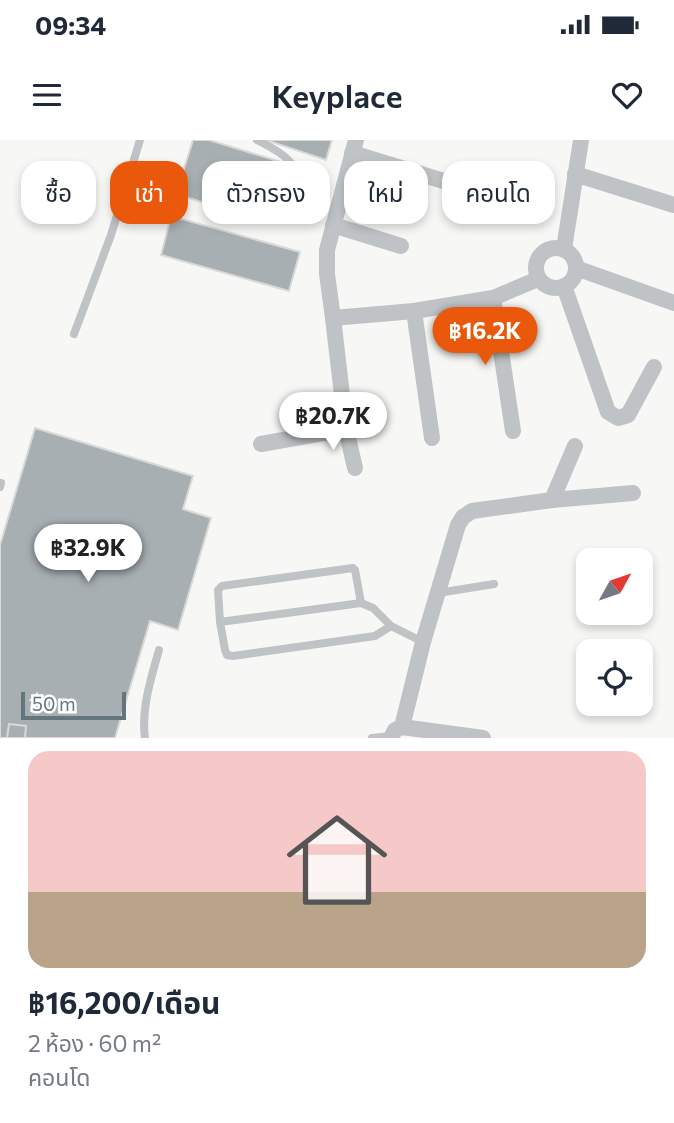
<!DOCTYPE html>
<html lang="th">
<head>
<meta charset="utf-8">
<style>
	:root { --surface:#fff; --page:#f2f2f3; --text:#1f2937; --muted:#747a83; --line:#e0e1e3; --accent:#ea580c }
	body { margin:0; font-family:Commissioner,"Noto Sans Thai",sans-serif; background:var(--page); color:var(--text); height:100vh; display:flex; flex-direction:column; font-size:26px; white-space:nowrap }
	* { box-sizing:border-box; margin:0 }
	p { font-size:23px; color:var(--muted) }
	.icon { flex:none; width:38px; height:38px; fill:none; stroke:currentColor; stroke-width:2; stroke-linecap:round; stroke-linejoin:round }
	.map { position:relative; height:598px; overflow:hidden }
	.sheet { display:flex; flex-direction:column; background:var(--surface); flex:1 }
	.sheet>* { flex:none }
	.banner { position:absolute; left:21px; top:21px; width:634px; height:63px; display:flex; gap:14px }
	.needle { width:46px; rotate:50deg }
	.fabs { position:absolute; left:576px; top:408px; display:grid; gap:14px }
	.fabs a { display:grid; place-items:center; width:77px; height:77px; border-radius:14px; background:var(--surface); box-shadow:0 4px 10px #0003; font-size:35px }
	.scale { position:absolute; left:21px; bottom:18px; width:105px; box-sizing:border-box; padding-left:7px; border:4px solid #65757d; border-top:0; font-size:19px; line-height:24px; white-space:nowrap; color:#65757d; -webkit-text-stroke:5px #fff; paint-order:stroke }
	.price { position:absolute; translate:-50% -60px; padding:0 16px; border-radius:24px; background:#fff; color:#222; font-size:23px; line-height:46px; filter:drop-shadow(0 2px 4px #0008) }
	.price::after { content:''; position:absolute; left:50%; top:42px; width:21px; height:16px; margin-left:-10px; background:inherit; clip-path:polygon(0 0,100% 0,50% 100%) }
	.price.active { background:var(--accent); color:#fff }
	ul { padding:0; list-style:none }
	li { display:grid; align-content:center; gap:14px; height:371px; padding:0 28px }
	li+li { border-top:2px solid var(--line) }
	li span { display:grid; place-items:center; height:217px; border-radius:21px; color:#555 }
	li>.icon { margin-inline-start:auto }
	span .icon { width:126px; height:126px; fill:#fffc; stroke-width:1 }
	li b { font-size:30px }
	.chip { padding:0 24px; border-radius:21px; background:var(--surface); box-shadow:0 4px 10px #0003; font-size:24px; line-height:63px }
	.chip.active { background:var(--accent); color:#fff }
	.status { display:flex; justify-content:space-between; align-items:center; height:49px; padding:0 35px; background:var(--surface); direction:ltr }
	.status svg { height:19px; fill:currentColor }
	header { display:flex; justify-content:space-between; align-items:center; height:91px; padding:0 28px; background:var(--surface); font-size:32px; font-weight:600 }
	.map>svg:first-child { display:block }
	.building { fill:#a7afb3; stroke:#d9d9d7; stroke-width:2 }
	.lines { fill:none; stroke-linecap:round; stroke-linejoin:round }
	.service { stroke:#bfc3c6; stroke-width:8 }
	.minor { stroke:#bfc3c6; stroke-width:16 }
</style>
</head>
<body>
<div class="status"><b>09:34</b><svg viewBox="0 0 49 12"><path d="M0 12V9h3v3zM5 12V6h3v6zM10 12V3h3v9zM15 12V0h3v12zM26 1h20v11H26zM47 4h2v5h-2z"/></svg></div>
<header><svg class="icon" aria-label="menu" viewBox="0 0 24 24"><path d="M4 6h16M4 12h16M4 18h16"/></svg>Keyplace<svg class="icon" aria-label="heart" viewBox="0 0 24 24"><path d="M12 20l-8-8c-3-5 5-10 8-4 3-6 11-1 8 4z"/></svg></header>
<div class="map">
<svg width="674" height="598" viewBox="0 0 674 598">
	<rect width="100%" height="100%" fill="#f7f7f5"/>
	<g class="building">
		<polygon points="193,0 209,0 281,22 263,81 176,54"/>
		<polygon points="266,0 332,0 326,20"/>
		<polygon points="171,76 300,112 289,151 161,115"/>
		<polygon points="35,288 193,336 183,369 211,378 178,490 150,481 115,598 0,598 0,405"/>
		<polygon points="9,584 26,586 25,598 7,598"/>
	</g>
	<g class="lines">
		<g class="service">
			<path d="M257,0C292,18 304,27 299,69"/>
			<polyline points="74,194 111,95 140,0"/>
			<polyline points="0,347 1,343"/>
			<polyline points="438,453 494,444"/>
			<polyline points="361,463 355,430 353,428 222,446 218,450 220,482 225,510 227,515 233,516 375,496 391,486"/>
			<polyline points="220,482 361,463 373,468 391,486 423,502"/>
			<path d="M145,598C141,569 151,538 159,510"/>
			<polyline points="372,598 391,596"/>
		</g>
		<g class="minor">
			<polyline points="356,0 327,110 327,134 333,178 414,171 493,158 538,139"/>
			<polyline points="352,13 496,57"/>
			<polyline points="575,34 674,65"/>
			<polyline points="333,85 401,106"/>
			<circle cx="556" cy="128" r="20"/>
			<polyline points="564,109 581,0"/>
			<polyline points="576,128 674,163"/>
			<polyline points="564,146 608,272 618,278 628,275 654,227"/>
			<polyline points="493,158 513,291"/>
			<polyline points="414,171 432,298"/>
			<polyline points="346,289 355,328"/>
			<polyline points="261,304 346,289 333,178"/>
			<polyline points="552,360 633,353"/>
			<polyline points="402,587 423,502 458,385 463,377 472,371 552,360 575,306"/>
			<polyline points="391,598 395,590 402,587 483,598"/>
		</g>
	</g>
</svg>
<div class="fabs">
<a><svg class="needle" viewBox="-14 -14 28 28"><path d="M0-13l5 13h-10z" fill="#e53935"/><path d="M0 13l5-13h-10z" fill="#747a83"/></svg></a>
<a><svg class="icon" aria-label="locate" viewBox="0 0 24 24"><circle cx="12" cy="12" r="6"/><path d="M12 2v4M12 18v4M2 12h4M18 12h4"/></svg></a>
</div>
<div class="scale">50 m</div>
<b class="price active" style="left:485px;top:227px">฿16.2K</b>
<b class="price" style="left:333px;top:312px">฿20.7K</b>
<b class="price" style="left:88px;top:444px">฿32.9K</b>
<div class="banner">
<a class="chip">ซื้อ</a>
<a class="chip active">เช่า</a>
<a class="chip">ตัวกรอง</a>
<a class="chip">ใหม่</a>
<a class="chip">คอนโด</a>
</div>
</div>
<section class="sheet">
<ul>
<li><span style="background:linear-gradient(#f6c9c9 65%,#b9a48a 0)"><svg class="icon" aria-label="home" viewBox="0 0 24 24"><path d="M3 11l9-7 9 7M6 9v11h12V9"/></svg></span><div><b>฿16,200/เดือน</b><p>2 ห้อง · 60 m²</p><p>คอนโด</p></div></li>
</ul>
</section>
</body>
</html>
